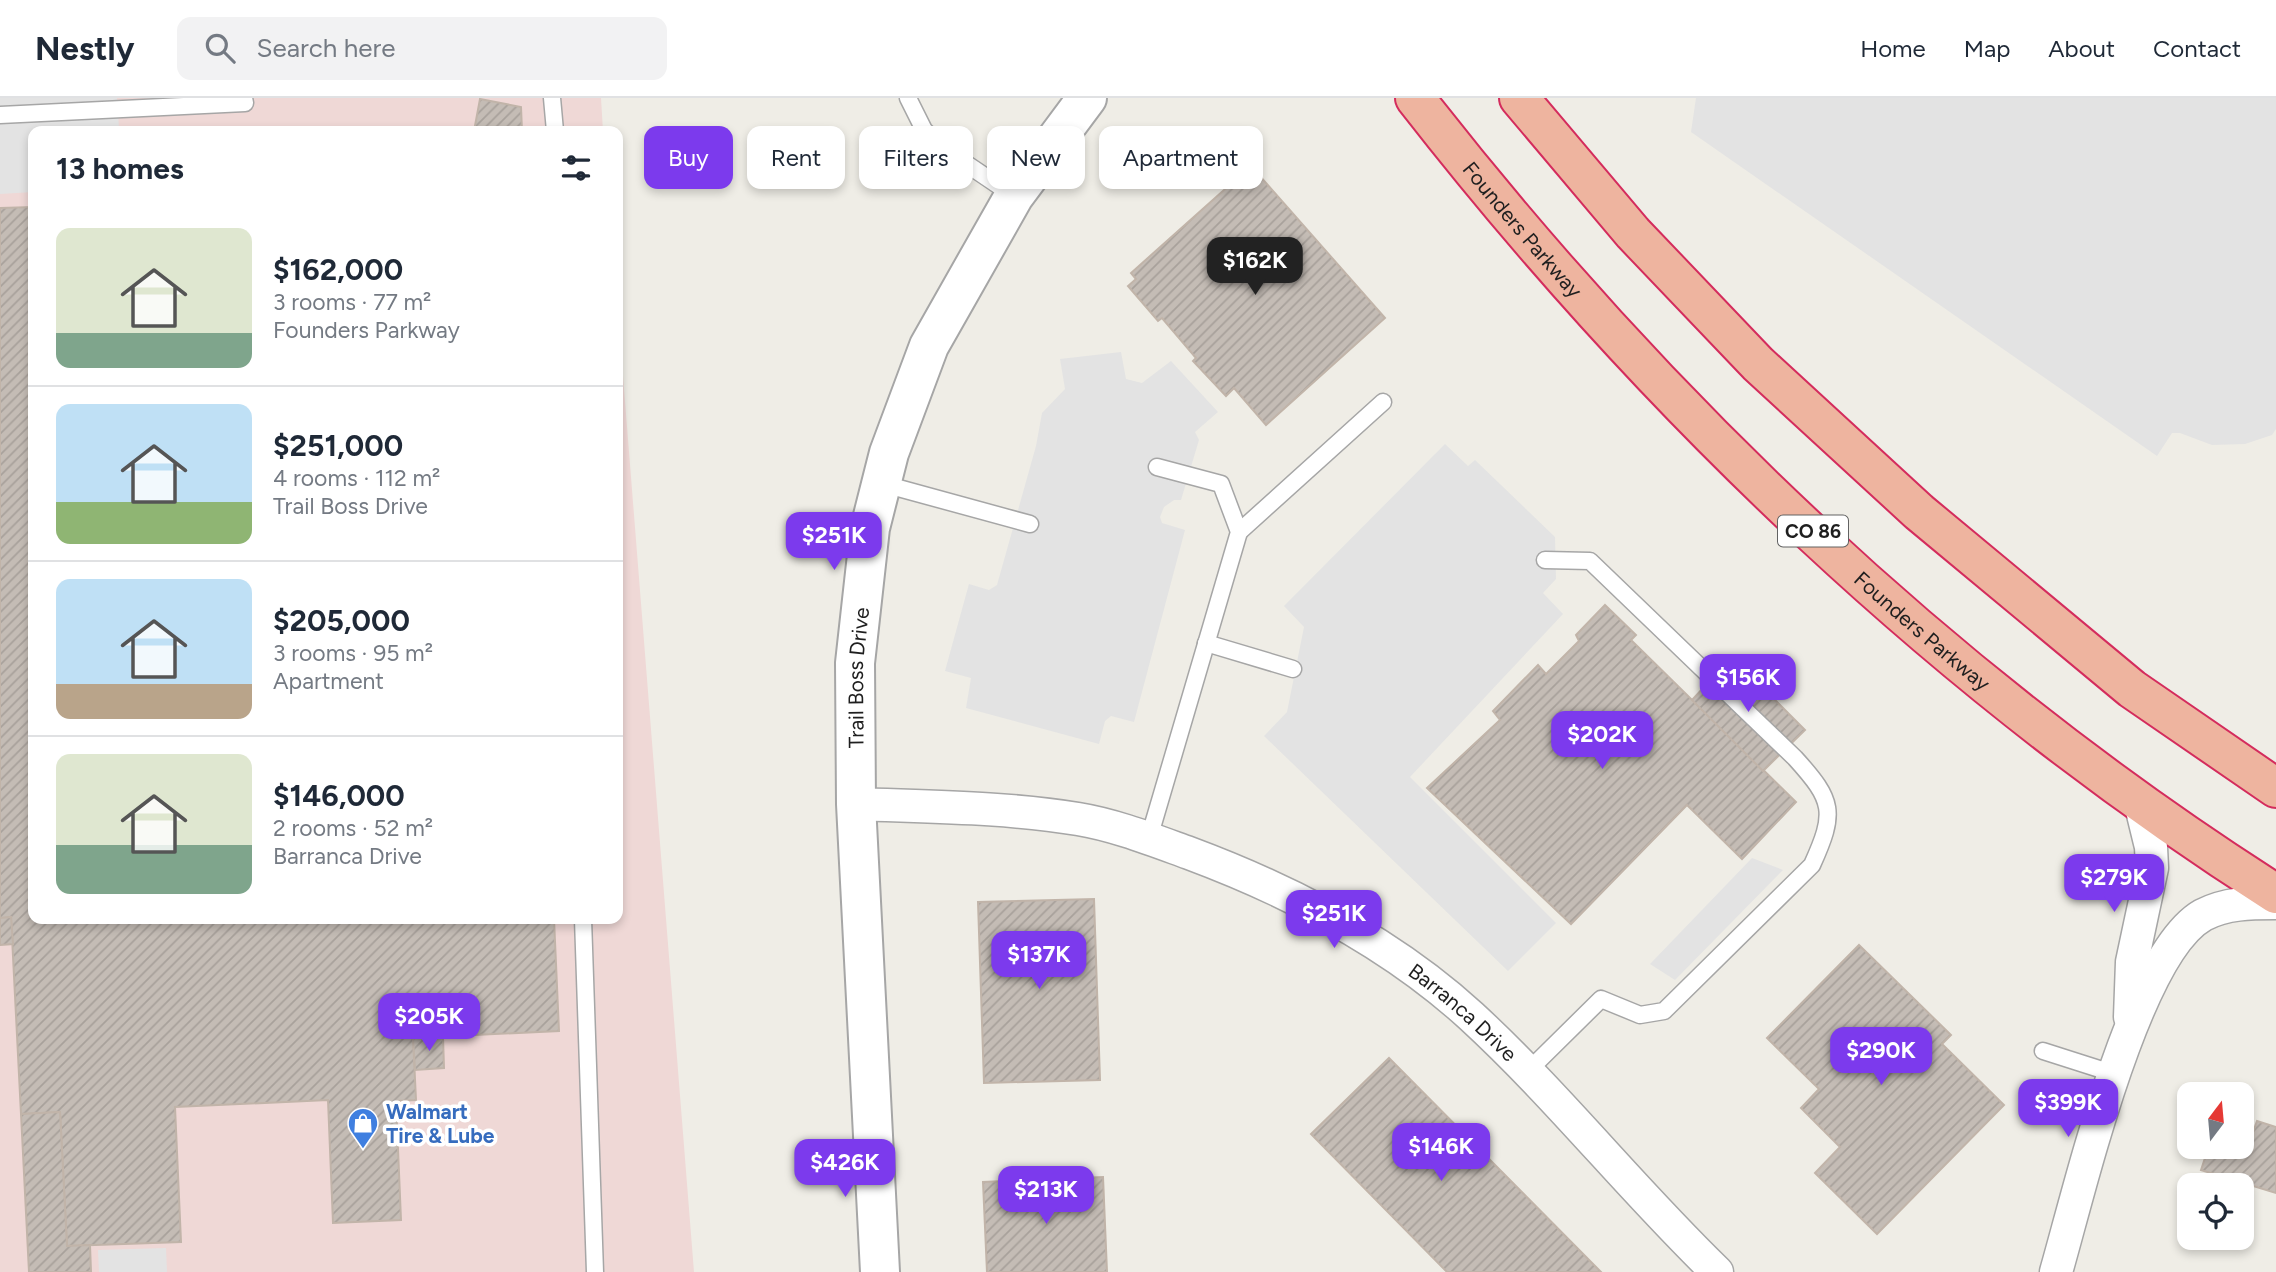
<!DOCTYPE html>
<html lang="en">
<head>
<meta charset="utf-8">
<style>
	:root { --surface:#fff; --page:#f2f2f3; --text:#1f2937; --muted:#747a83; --line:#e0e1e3; --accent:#7c3aed }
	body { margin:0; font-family:Figtree,sans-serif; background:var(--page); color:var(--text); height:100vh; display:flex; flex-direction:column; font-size:26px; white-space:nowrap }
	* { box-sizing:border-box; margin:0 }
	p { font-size:23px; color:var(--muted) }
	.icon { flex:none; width:38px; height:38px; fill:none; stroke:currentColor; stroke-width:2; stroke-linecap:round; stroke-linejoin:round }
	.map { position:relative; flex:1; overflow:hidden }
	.side { position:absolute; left:28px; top:28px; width:595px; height:798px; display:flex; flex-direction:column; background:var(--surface); border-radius:14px; box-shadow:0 4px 10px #0003 }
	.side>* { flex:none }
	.top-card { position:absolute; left:644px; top:28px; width:665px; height:63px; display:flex; gap:14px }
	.needle { width:46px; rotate:16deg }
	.tools { position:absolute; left:2177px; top:984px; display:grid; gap:14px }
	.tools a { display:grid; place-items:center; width:77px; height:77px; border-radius:14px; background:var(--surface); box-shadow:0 4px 10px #0003; font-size:35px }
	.price { position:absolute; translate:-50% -60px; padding:0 16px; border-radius:14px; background:var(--accent); color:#fff; font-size:23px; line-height:46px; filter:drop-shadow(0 2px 4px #0008) }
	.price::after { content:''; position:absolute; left:50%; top:42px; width:21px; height:16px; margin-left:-10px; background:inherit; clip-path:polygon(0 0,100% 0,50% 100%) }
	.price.current { background:#222; color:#fff }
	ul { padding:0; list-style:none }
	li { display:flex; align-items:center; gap:21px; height:175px; padding:0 28px }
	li+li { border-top:2px solid var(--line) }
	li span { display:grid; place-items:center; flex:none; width:196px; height:140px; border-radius:14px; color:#555 }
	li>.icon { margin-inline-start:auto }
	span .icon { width:84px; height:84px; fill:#fffc; stroke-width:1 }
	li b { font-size:30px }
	h2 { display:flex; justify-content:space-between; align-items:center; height:84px; padding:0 28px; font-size:30px }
	.chip { padding:0 24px; border-radius:14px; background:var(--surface); box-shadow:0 4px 10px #0003; font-size:24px; line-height:63px }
	.chip.current { background:var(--accent); color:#fff }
	header { display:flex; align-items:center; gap:42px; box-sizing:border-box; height:98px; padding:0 35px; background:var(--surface); border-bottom:2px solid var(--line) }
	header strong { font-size:33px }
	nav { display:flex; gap:38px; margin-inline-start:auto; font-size:24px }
	.search { width:490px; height:63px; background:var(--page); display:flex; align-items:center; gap:18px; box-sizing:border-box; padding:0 24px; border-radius:14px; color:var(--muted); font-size:26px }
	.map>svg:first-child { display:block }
	.commercial { fill:#efd8d6 }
	.parking { fill:#e3e3e3 }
	.building { fill:url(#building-hatch); stroke:#c1b4a9; stroke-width:2 }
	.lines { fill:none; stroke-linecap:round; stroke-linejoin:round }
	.service-casing { stroke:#a6a6a6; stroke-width:19 }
	.minor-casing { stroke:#a6a6a6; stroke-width:35 }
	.tertiary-casing { stroke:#a6a6a6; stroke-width:42 }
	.trunk-casing { stroke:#d42c5d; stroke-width:42 }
	.service { stroke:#fff; stroke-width:16 }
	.minor { stroke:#fff; stroke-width:32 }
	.tertiary { stroke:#fff; stroke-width:38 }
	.trunk { stroke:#eeb49f; stroke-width:38 }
	.labels { text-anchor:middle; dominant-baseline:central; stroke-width:7; stroke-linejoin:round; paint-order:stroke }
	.shield { fill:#fff; stroke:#626262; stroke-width:2 }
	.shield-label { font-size:19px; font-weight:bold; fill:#1f1f1f }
	.street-label { font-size:21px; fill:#1f1f1f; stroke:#fff }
	.shop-label { font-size:21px; font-weight:bold; fill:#366cbe; stroke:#fff; text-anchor:start }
</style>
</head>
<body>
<header>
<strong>Nestly</strong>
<div class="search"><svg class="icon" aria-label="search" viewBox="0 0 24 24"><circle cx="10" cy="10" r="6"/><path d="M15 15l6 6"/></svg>Search here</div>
<nav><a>Home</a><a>Map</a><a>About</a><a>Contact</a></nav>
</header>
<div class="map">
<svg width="2276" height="1174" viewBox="0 0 2276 1174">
	<defs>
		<pattern id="building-hatch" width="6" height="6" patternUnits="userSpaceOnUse" patternTransform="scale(1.75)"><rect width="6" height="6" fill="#c4bcb5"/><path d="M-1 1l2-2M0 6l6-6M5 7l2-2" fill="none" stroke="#a8a19b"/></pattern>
	</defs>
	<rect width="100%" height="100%" fill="#efede6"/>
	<polygon class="commercial" points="0,0 601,0 603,33 33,33 33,821 618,821 618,215 694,1174 0,1174"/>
	<g class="parking">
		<polygon points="0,0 117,0 119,29 84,33 33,33 33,94 0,96"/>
		<polygon points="1696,0 2276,0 2276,331 2272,337 2245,346 2212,347 2180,335 2172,335 2157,358 1691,34"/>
		<polygon points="1121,254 1126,281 1142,285 1171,263 1218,314 1195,334 1199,342 1181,402 1174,402 1164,409 1160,419 1162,425 1185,432 1134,624 1111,618 1105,623 1099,646 966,610 971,580 945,573 969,486 989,492 997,487 1036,348 1042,315 1065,291 1060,261"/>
		<polygon points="1445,346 1468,368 1475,362 1555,439 1556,481 1543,495 1563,516 1410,679 1556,825 1508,873 1264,638 1287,614 1304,529 1284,508"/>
		<polygon points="1752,760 1783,772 1675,882 1650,866"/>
		<polygon points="166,1150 167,1174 99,1174 98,1152"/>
	</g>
	<g class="building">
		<polygon points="480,1 521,9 522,33 474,33"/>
		<polygon points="1251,68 1385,220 1266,327 1234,290 1226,298 1193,263 1196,260 1162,220 1158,223 1128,188 1136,181 1131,175"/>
		<polygon points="33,109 33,821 554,821 559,933 413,940 416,1002 396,1003 401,1122 333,1125 328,1002 175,1009 181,1144 67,1148 60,1014 21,1016 11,819 0,820 0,110"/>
		<polygon points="1605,507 1636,537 1631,542 1796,704 1742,761 1687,707 1571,826 1427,690 1500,622 1493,613 1538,567 1546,576 1579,543 1576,537"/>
		<polygon points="1732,559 1805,632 1763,673 1692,602"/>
		<polygon points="1094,801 1100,982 984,985 978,804"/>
		<polygon points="11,819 13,846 0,847 0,820"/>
		<polygon points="1859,847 1951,937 1942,946 2004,1007 1877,1136 1815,1075 1840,1049 1801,1010 1819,991 1767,940"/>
		<polygon points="443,939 444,970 415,972 413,940"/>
		<polygon points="1389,960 1601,1174 1447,1174 1311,1036"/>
		<polygon points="60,1014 67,1148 90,1147 91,1174 29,1174 21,1016"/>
		<polygon points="2257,1023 2276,1029 2276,1095 2201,1072 2209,1048 2242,1048 2242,1034 2252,1037"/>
		<polygon points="1103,1079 1107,1174 987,1174 983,1084"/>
	</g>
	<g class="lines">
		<g class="service-casing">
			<g id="service">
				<polyline points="552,0 555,33"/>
				<polyline points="908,0 924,32 940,48 1014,98"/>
				<polyline points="0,17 245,5 244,0"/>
				<polyline points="880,385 1030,426"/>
				<polyline points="1239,434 1383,304"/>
				<polyline points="1206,545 1293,571"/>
				<polyline points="1149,740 1239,434 1221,386 1157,369"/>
				<polyline points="583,821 595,1174"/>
				<polyline points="2043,953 2115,976"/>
				<path d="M1526,975L1601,901L1640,917L1664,913L1812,767C1836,714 1834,703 1795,660L1590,463L1545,462"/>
			</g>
		</g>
		<g class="minor-casing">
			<g id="minor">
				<path id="s1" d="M856,706C930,709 1004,709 1078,721C1115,727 1153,742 1189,755C1291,793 1390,844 1471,918C1558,998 1632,1092 1717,1174"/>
				<polyline points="2130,919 2132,864 2152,770 2151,749 2140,704"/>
				<path d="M2056,1174C2079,1095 2134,856 2203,817C2226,805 2251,805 2276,805"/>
			</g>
		</g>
		<g class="tertiary-casing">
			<g id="tertiary">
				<path id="s2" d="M880,1174L856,706L855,565L870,430L889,355L929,248L1014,98L1087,0"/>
			</g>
		</g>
		<g class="trunk-casing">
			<g id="trunk">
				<path id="s3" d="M1415,0C1655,308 1946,586 2276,796"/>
				<polyline points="1519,0 1633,135 1758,266 1919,414 2132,591 2276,690"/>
			</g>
		</g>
		<use href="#service" class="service"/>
		<use href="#minor" class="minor"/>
		<use href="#tertiary" class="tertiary"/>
		<use href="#trunk" class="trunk"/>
	</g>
	<defs>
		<g id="shop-pin" transform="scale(1.575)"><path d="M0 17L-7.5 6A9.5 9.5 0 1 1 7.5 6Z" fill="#3f7fe0" stroke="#fff"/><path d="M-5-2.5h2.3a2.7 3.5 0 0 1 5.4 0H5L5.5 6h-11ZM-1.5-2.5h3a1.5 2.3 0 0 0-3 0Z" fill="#fff"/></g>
	</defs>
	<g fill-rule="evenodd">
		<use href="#shop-pin" x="363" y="1025"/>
	</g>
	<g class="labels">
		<rect class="shield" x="1778" y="417.5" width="70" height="31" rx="5"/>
		<g class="shield-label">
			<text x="1813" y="433">CO 86</text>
		</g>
		<g class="street-label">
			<text stroke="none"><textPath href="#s3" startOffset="170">Founders Parkway</textPath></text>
			<text stroke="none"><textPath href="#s3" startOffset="737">Founders Parkway</textPath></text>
			<text stroke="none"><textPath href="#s2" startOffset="595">Trail Boss Drive</textPath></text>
			<text stroke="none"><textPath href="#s1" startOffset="658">Barranca Drive</textPath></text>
		</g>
		<g class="shop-label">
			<text x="386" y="1013">Walmart<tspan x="386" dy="24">Tire &amp; Lube</tspan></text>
		</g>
	</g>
</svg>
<div class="tools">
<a><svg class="needle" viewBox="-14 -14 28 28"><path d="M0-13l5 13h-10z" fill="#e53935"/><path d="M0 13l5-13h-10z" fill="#747a83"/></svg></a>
<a><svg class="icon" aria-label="locate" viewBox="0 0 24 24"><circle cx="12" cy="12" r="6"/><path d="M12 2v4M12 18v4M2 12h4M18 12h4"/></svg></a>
</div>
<b class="price current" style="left:1255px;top:199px">$162K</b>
<b class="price" style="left:834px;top:474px">$251K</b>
<b class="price" style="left:1748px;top:616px">$156K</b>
<b class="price" style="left:1602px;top:673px">$202K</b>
<b class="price" style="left:2114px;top:816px">$279K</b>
<b class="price" style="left:1334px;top:852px">$251K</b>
<b class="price" style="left:1039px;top:893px">$137K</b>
<b class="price" style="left:429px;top:955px">$205K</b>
<b class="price" style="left:1881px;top:989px">$290K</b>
<b class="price" style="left:2068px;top:1041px">$399K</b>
<b class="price" style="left:1441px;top:1085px">$146K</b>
<b class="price" style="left:845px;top:1101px">$426K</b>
<b class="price" style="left:1046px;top:1128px">$213K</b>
<div class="top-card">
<a class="chip current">Buy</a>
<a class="chip">Rent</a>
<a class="chip">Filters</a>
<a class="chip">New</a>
<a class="chip">Apartment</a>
</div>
<section class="side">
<h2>13 homes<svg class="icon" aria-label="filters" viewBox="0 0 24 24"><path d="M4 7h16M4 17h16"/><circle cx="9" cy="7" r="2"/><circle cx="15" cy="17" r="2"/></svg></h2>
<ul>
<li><span style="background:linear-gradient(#dfe7d0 75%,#7fa58c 0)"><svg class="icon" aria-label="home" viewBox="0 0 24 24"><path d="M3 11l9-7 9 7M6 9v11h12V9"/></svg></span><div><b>$162,000</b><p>3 rooms · 77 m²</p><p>Founders Parkway</p></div></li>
<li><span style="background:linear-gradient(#bfe0f5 70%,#8fb573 0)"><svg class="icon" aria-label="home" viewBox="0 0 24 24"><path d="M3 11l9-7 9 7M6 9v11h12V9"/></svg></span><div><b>$251,000</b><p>4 rooms · 112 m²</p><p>Trail Boss Drive</p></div></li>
<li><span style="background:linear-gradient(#bfe0f5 75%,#b9a48a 0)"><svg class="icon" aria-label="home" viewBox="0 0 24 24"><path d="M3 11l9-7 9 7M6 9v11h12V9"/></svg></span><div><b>$205,000</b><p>3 rooms · 95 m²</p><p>Apartment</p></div></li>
<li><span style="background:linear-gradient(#dfe7d0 65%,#7fa58c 0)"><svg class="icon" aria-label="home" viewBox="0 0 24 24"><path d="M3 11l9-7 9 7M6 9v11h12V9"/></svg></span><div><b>$146,000</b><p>2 rooms · 52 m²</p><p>Barranca Drive</p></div></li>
</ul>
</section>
</div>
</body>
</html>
